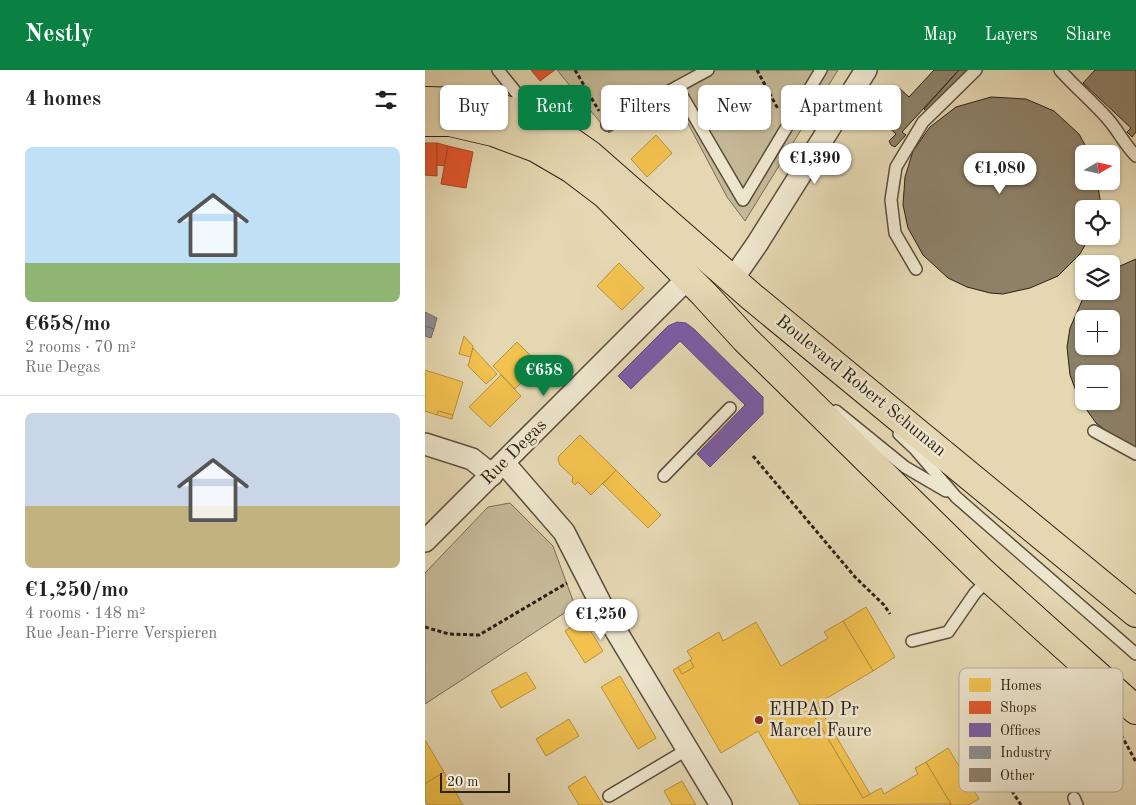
<!DOCTYPE html>
<html lang="en">
<head>
<meta charset="utf-8">
<style>
	:root { --surface:#fff; --page:#f2f2f2; --text:#222; --muted:#767676; --line:#e0e0e0; --accent:#0b8043 }
	body { margin:0; font-family:"Old Standard TT",serif; background:var(--page); color:var(--text); height:100vh; display:flex; flex-direction:column; font-size:19px; white-space:nowrap }
	* { box-sizing:border-box; margin:0 }
	p { font-size:16px; color:var(--muted) }
	.icon { flex:none; width:28px; height:28px; fill:none; stroke:currentColor; stroke-width:2; stroke-linecap:round; stroke-linejoin:round }
	.map { position:relative; flex:1; overflow:hidden }
	.sheet { display:flex; flex-direction:column; background:var(--surface); width:425px }
	.sheet>* { flex:none }
	.guide { position:absolute; left:15px; top:15px; width:475px; height:45px; display:flex; gap:10px }
	.needle { width:32px; rotate:81deg }
	.controls { position:absolute; left:650px; top:75px; display:grid; gap:10px }
	.controls a { display:grid; place-items:center; width:45px; height:45px; border-radius:8px; background:var(--surface); box-shadow:0 1px 4px #0004; font-size:25px }
	.scale { position:absolute; left:15px; bottom:12px; width:70px; box-sizing:border-box; padding-left:5px; border:2px solid #2d2115; border-top:0; font-size:14px; line-height:18px; white-space:nowrap; color:#2d2115; -webkit-text-stroke:4px #ede5cd; paint-order:stroke }
	.price { position:absolute; translate:-50% -42px; padding:0 11px; border-radius:18px; background:#fff; color:#222; font-size:16px; line-height:32px; filter:drop-shadow(0 1px 2px #0008) }
	.price::after { content:''; position:absolute; left:50%; top:30px; width:15px; height:11px; margin-left:-8px; background:inherit; clip-path:polygon(0 0,100% 0,50% 100%) }
	.price.selected { background:var(--accent); color:#fff }
	ul { padding:0; list-style:none }
	li { display:grid; align-content:center; gap:10px; height:265px; padding:0 25px }
	li+li { border-top:1px solid var(--line) }
	li span { display:grid; place-items:center; height:155px; border-radius:8px; color:#555 }
	li>.icon { margin-inline-start:auto }
	span .icon { width:90px; height:90px; fill:#fffc; stroke-width:1 }
	li b { font-size:21px }
	h2 { display:flex; justify-content:space-between; align-items:center; height:60px; padding:0 25px; font-size:21px }
	.pill { padding:0 18px; border-radius:8px; background:var(--surface); box-shadow:0 1px 4px #0004; font-size:18px; line-height:45px }
	.pill.selected { background:var(--accent); color:#fff }
	header { display:flex; align-items:center; gap:30px; box-sizing:border-box; height:70px; padding:0 25px; background:var(--accent); color:#fff }
	header strong { font-size:24px }
	nav { display:flex; gap:28px; margin-inline-start:auto; font-size:18px }
	main { display:flex; flex:1; min-height:0 }
	.map>svg:first-child { display:block }
	.green { fill:#c5b897; stroke:#796c56 }
	.homes { fill:#f2c14e; stroke:#b7913d }
	.shops { fill:#e4572e; stroke:#ad4726 }
	.offices { fill:#7b5ea7; stroke:#644c7b }
	.industry { fill:#8d8d92; stroke:#706d6c }
	.building { fill:#8c8067; stroke:#2d2115; fill-rule:evenodd }
	.lines { fill:none; stroke-linecap:round; stroke-linejoin:round }
	.lane-casing { stroke:#5b4e3c; stroke-width:14 }
	.street-casing { stroke:#5b4e3c; stroke-width:24 }
	.primary-casing { stroke:#2d2115; stroke-width:30 }
	.path { stroke:#2d2115; stroke-width:3; stroke-dasharray:4 2.5; stroke-linecap:butt }
	.lane { stroke:#ede5cd; stroke-width:11 }
	.street { stroke:#ede5cd; stroke-width:21 }
	.primary { stroke:#e4d7b2; stroke-width:28 }
	.poi-dot { fill:#8f2418; stroke:#ede5cd; stroke-width:2 }
	.labels { text-anchor:middle; dominant-baseline:central; stroke-width:5; stroke-linejoin:round; paint-order:stroke }
	.street-label { font-size:18px; fill:#2d2115; stroke:#ede5cd }
	.poi-label { font-size:18px; fill:#2d2115; stroke:#ede5cd; text-anchor:start }
	.key { fill:#ede5cd; stroke:#b3aa96; stroke-width:1 }
	.key-label { font-size:14px; fill:#2d2115 }
</style>
</head>
<body>
<header>
<strong>Nestly</strong>
<nav><a>Map</a><a>Layers</a><a>Share</a></nav>
</header>
<main>
<section class="sheet">
<h2>4 homes<svg class="icon" aria-label="filters" viewBox="0 0 24 24"><path d="M4 7h16M4 17h16"/><circle cx="9" cy="7" r="2"/><circle cx="15" cy="17" r="2"/></svg></h2>
<ul>
<li><span style="background:linear-gradient(#bfe0f5 75%,#8fb573 0)"><svg class="icon" aria-label="home" viewBox="0 0 24 24"><path d="M3 11l9-7 9 7M6 9v11h12V9"/></svg></span><div><b>€658/mo</b><p>2 rooms · 70 m²</p><p>Rue Degas</p></div></li>
<li><span style="background:linear-gradient(#c9d6e8 60%,#c2b280 0)"><svg class="icon" aria-label="home" viewBox="0 0 24 24"><path d="M3 11l9-7 9 7M6 9v11h12V9"/></svg></span><div><b>€1,250/mo</b><p>4 rooms · 148 m²</p><p>Rue Jean-Pierre Verspieren</p></div></li>
</ul>
</section>
<div class="map">
<svg width="711" height="735" viewBox="0 0 711 735">
	<rect width="100%" height="100%" fill="#e4d7b2"/>
	<filter id="stains"><feTurbulence type="fractalNoise" baseFrequency=".004" numOctaves="4"/><feColorMatrix values="0 0 0 0 .2 0 0 0 0 .09 0 0 0 0 .02 0 0 0 .5 -.17"/></filter>
	<radialGradient id="worn" r=".72"><stop offset=".6" stop-color="#630" stop-opacity="0"/><stop offset="1" stop-color="#630" stop-opacity=".3"/></radialGradient>
	<g class="green">
		<polygon points="132,0 413,0 320,151 302,127 251,31 242,26 184,63"/>
		<polygon points="85,433 128,476 150,536 0,634 0,503 63,437"/>
	</g>
	<g class="homes">
		<polygon points="231,65 247,83 222,107 206,89"/>
		<polygon points="194,193 219,218 197,240 172,216"/>
		<polygon points="39,266 48,276 46,287 34,284"/>
		<polygon points="92,272 115,295 90,319 68,296"/>
		<polygon points="48,278 72,304 61,314 43,296"/>
		<polygon points="0,300 38,312 28,345 13,341 12,345 0,341"/>
		<polygon points="76,305 96,326 65,357 44,337"/>
		<polygon points="13,341 28,345 27,349 12,345"/>
		<polygon points="155,365 191,400 166,425 153,412 150,415 147,412 148,407 135,395 133,390 134,386"/>
		<polygon points="191,400 236,445 223,458 178,414"/>
		<polygon points="441,537 470,587 448,601 418,551"/>
		<polygon points="158,549 178,581 160,593 140,561"/>
		<polygon points="418,551 448,601 385,638 438,728 456,718 459,724 493,704 490,698 501,692 526,734 375,735 333,661 296,683 248,600 253,597 257,604 269,597 265,590 267,589 262,581 294,562 298,571 331,552 356,596 403,568 399,562"/>
		<polygon points="265,590 269,597 257,604 253,597"/>
		<polygon points="101,602 111,618 76,638 66,621"/>
		<polygon points="195,606 231,668 213,679 176,617"/>
		<polygon points="392,634 445,724 438,728 385,638"/>
		<polygon points="144,649 154,666 121,686 111,669"/>
		<polygon points="0,670 19,702 0,714"/>
		<polygon points="523,678 554,729 543,735 524,735 526,734 501,692"/>
		<polygon points="19,702 38,735 3,735 0,730 0,714"/>
		<polygon points="160,706 178,735 154,735 143,717"/>
		<polygon points="257,711 271,735 247,735 239,721"/>
	</g>
	<g class="shops">
		<polygon points="106,0 130,0 115,11"/>
		<polygon points="0,73 12,73 12,106 0,105"/>
		<polygon points="12,73 23,76 19,96 12,95"/>
		<polygon points="23,76 48,82 41,118 16,114"/>
	</g>
	<polygon class="offices" points="252,252 261,253 269,259 338,327 338,344 285,397 272,384 320,335 255,271 206,319 193,306 243,256"/>
	<g class="industry">
		<polygon points="0,242 12,248 9,259 0,256"/>
		<polygon points="0,256 9,259 6,268 0,266"/>
	</g>
	<g class="building">
		<polygon points="509,0 534,0 477,62 481,65 470,77 466,75 464,71 471,64 450,45 474,18 484,27"/>
		<polygon points="534,0 543,0 503,43 499,39"/>
		<polygon points="670,0 711,0 711,62 707,67 702,62 706,58 658,13"/>
		<polygon points="566,27 601,29 629,41 654,64 665,84 659,84 659,111 672,111 675,129 674,139 659,139 659,166 665,166 655,184 633,206 605,218 578,224 565,223 542,217 523,208 498,185 483,158 478,135 480,107 488,81 505,57 531,37"/>
		<path d="M711,189V377L691,368L671,353L654,329L645,305L642,277L645,258L659,226L663,221H686V200ZM659,249H686V276H659ZM659,304H686V331H659Z"/>
	</g>
	<g class="lines">
		<g class="lane-casing">
			<g id="lane">
				<polyline points="73,0 102,36 101,43"/>
				<path d="M635,0C650,17 667,31 682,48C693,60 699,74 711,86"/>
				<polyline points="252,17 318,130 396,0"/>
				<polyline points="182,55 283,0"/>
				<polyline points="491,199 470,163 466,130 471,97 498,52 551,0"/>
				<polyline points="411,341 480,397 521,421"/>
				<polyline points="669,361 711,384"/>
				<polyline points="474,364 490,379 531,427 711,584"/>
				<polyline points="239,406 305,338"/>
				<polyline points="487,571 523,562 550,523 565,508"/>
				<polyline points="184,726 263,679"/>
				<polyline points="649,728 652,735"/>
			</g>
		</g>
		<g class="street-casing">
			<g id="street">
				<polyline points="307,210 332,174 441,0"/>
				<polyline points="0,374 47,389 67,405"/>
				<polyline points="79,393 139,462 182,546 296,735"/>
				<polyline points="0,471 263,208"/>
			</g>
		</g>
		<g class="primary-casing">
			<g id="primary">
				<polyline points="0,31 49,32 101,45 128,59 165,85 327,227 711,543"/>
				<polyline points="0,52 25,52 68,62 111,78 147,99 180,124 279,224 320,269 556,501 711,640"/>
			</g>
		</g>
		<g class="path">
			<polyline points="150,0 174,41"/>
			<polyline points="332,0 353,39"/>
			<polyline points="328,386 430,507 459,535 465,544"/>
			<polyline points="0,557 24,564 54,565 142,513"/>
			<polyline points="693,659 711,692"/>
			<polyline points="596,735 585,718 694,660"/>
		</g>
		<use href="#lane" class="lane"/>
		<use href="#street" class="street"/>
		<use href="#primary" class="primary"/>
	</g>
	<circle class="poi-dot" cx="334" cy="650" r="5"/>
	<g class="labels">
		<g class="street-label">
			<text transform="translate(436 316) rotate(39)">Boulevard Robert Schuman</text>
			<text transform="translate(89 382) rotate(-45)">Rue Degas</text>
		</g>
		<g class="poi-label">
			<text x="344" y="640">EHPAD Pr<tspan x="344" dy="21">Marcel Faure</tspan></text>
		</g>
	</g>
	<rect x="534" y="598" width="164" height="124" rx="8" class="key"/>
	<rect x="544" y="608" width="22" height="14" fill="#f2c14e"/>
	<rect x="544" y="631" width="22" height="13" fill="#e4572e"/>
	<rect x="544" y="653" width="22" height="14" fill="#7b5ea7"/>
	<rect x="544" y="676" width="22" height="13" fill="#8d8d92"/>
	<rect x="544" y="698" width="22" height="14" fill="#8c8067"/>
	<g class="key-label">
		<text x="575" y="620">Homes</text>
		<text x="575" y="642">Shops</text>
		<text x="575" y="665">Offices</text>
		<text x="575" y="687">Industry</text>
		<text x="575" y="710">Other</text>
	</g>
	<rect width="100%" height="100%" filter="url(#stains)"/>
	<rect width="100%" height="100%" fill="url(#worn)"/>
</svg>
<div class="controls">
<a><svg class="needle" viewBox="-14 -14 28 28"><path d="M0-13l5 13h-10z" fill="#e53935"/><path d="M0 13l5-13h-10z" fill="#767676"/></svg></a>
<a><svg class="icon" aria-label="locate" viewBox="0 0 24 24"><circle cx="12" cy="12" r="6"/><path d="M12 2v4M12 18v4M2 12h4M18 12h4"/></svg></a>
<a><svg class="icon" aria-label="layers" viewBox="0 0 24 24"><path d="M12 4l9 5-9 5-9-5zM3 14l9 5 9-5"/></svg></a>
<a>+</a>
<a>−</a>
</div>
<div class="scale">20 m</div>
<b class="price" style="left:390px;top:115px">€1,390</b>
<b class="price" style="left:575px;top:125px">€1,080</b>
<b class="price selected" style="left:119px;top:327px">€658</b>
<b class="price" style="left:176px;top:571px">€1,250</b>
<div class="guide">
<a class="pill">Buy</a>
<a class="pill selected">Rent</a>
<a class="pill">Filters</a>
<a class="pill">New</a>
<a class="pill">Apartment</a>
</div>
</div>
</main>
</body>
</html>
